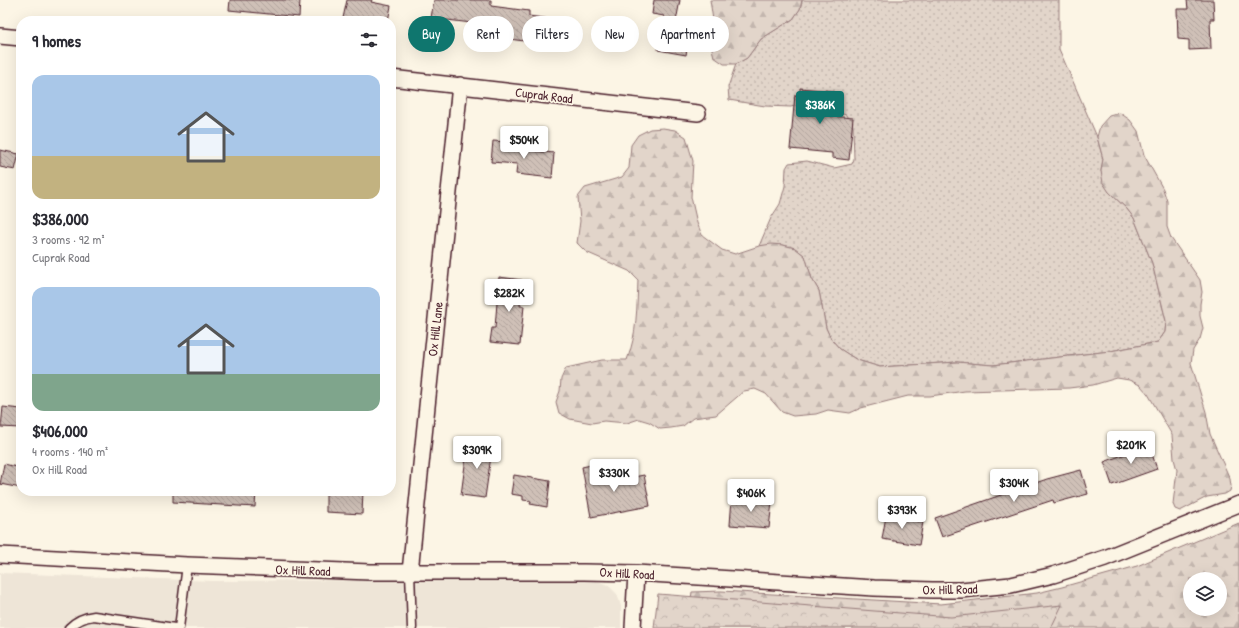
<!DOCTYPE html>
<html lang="en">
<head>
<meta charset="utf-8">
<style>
	:root { --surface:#fff; --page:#f2f2f3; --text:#2b2b33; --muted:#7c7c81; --accent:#0f766e }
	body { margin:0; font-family:"Patrick Hand",sans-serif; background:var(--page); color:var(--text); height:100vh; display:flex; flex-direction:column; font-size:15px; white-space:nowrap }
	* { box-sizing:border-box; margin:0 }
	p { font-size:13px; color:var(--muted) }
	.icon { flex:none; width:22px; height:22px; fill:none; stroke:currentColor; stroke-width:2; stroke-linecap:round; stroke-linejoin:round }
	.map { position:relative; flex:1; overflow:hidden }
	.side { position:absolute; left:16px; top:16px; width:380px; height:480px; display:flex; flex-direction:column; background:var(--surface); border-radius:16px; box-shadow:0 4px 16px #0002 }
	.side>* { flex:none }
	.hud { position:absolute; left:408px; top:16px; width:380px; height:36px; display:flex; gap:8px }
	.tools { position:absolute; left:1183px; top:572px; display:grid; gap:8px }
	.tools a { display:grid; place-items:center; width:44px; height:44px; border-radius:50%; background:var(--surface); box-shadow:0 4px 16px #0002; font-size:20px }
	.price { position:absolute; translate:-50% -34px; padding:0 9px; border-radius:4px; background:#fff; color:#222; font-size:13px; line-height:26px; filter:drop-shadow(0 1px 2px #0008) }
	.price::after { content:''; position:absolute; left:50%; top:24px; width:12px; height:9px; margin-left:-6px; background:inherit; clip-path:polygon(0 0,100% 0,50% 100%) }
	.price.selected { background:var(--accent); color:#fff }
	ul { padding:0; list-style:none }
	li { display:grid; align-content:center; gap:8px; height:212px; padding:0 16px }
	li span { display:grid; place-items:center; height:124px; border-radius:12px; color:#555 }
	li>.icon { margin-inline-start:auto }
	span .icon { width:72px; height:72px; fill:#fffc; stroke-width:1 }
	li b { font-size:17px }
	h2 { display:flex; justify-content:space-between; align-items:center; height:48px; padding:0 16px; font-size:17px }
	.chip { padding:0 14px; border-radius:18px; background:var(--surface); box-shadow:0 4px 16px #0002; font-size:14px; line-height:36px }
	.chip.selected { background:var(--accent); color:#fff }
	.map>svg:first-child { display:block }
	.built { fill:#eee5d7 }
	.grass { fill:url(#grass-dots); stroke:#967a7a }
	.forest { fill:url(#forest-firs); stroke:#967a7a; fill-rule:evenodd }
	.park { fill:url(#park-crowns); stroke:#967a7a }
	.building { fill:url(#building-back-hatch); stroke:#4a1f2b }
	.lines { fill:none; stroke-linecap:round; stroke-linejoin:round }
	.lane-casing { stroke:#4a1f2b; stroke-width:11 }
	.street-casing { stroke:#4a1f2b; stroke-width:18 }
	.lane { stroke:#fcf5e5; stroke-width:8 }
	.street { stroke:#fcf5e5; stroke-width:15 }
	.labels { text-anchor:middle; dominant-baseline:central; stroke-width:3.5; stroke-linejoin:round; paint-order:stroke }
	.street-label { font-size:13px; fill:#4a1f2b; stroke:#fcf5e5 }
</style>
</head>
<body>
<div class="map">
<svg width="1239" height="628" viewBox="0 0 1239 628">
	<defs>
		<pattern id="grass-dots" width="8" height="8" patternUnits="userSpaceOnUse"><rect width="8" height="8" fill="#e2d5ca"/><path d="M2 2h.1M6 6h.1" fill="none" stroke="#c3b6ae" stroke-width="1.8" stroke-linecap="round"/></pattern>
		<pattern id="forest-firs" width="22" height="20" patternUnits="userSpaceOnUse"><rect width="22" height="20" fill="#e2d5ca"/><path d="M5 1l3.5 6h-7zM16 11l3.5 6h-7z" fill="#c3b6ae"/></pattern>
		<pattern id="park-crowns" width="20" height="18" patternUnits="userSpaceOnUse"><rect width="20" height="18" fill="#e2d5ca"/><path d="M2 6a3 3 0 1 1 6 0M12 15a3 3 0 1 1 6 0" fill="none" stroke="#c3b6ae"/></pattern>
		<pattern id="building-back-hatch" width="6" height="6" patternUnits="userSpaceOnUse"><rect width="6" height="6" fill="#cfc0b7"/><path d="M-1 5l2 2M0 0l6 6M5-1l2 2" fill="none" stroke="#b3a59e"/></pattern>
	</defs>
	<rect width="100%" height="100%" fill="#fcf5e5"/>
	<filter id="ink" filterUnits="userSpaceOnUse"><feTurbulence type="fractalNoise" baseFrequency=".025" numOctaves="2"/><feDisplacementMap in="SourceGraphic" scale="8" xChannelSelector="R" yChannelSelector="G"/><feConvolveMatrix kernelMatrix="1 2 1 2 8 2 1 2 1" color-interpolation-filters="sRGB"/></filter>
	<g filter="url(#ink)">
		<polygon class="built" points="0,573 214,581 591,579 608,585 617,594 621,606 621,628 0,628"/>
		<polygon class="grass" points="802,0 1059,0 1059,49 1097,137 1103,159 1101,171 1109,192 1127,209 1134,218 1152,263 1166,321 1165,332 1158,342 1110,351 993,365 957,362 880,367 857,360 840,349 831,339 826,328 819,291 812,279 805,256 795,248 783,245 759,246 771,218 780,204 785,186 786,168 789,163 807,161 834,168 852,164 854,159 853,127 846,115 828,110 808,101 791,107 765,106 729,100 728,87 736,64 747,58 761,39 793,19 800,9"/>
		<g class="forest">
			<polygon points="710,0 802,0 800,9 793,19 761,39 747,58 736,64 724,64 714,57 711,45 713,20"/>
			<path d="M1120,113L1130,120L1138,131L1144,155L1163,189L1167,201V227L1171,238L1200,280L1202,292L1200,304V316L1203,328L1200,339L1193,350L1191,363L1206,412L1210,434L1230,479L1231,486L1230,491L1225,494L1207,497L1180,511L1175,509L1173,504L1177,470L1174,459L1172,435L1148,394L1140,385L1129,380L1117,378L1093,385L1069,388L965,391L930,396H908L861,408L850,413L828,410L816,414L793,416L782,412L766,394L755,389L744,391L716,415L693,418L683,426L671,428L660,429L649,422L639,419L627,423L604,421L592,423L570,419L559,413L556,402L560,391L561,379L566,368L602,360H627C637,335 637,306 638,280L629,271L586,252L577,243L580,221L578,197L585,188L622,177L629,168L631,145L638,135L650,129L663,128L675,130L686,137L693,161L691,197L697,223L702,235L722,250L735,254L759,246L771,244L783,245L795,248L805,256L812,279L819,291L826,328L831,339L840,349L857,360L880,367L957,362L993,365L1110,351L1158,342L1165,332L1166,321L1152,263L1134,218L1127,209L1109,192L1103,183L1101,171L1103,159L1097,137L1100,126L1109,116Z"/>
			<path d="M1239,523V628H696L690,604L692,592L721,591L941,604L1037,593L1062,587L1137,566ZM1190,579H1220V609H1190Z"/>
		</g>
		<polygon class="park" points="658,594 951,617 1062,605 1051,628 654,628"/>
		<g class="building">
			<polygon points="230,0 300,0 299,17 229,10"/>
			<polygon points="347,0 372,0 371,2 391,6 388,21 356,21 343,18"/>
			<polygon points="434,0 491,0 491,6 529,11 529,16 550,19 546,44 502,38 504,27 431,18"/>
			<polygon points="654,0 680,0 675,27 690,30 686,55 658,50 664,16 652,14"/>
			<polygon points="1187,0 1213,0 1214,19 1210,19 1211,49 1189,50 1189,40 1178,39 1177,9 1188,9"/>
			<polygon points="800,88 833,91 831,116 853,118 849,160 832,158 832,153 790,149 795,95 800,95"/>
			<polygon points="493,141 508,142 507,148 554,153 552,178 516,174 517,164 491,162"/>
			<polygon points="0,150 19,154 15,170 0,167"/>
			<polygon points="499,277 522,280 520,306 524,306 520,345 490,342 492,328 495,328"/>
			<polygon points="3,407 21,409 20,428 1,427"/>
			<polygon points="478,440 493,442 485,498 461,495 467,450 477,451"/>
			<polygon points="1149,445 1157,469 1112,485 1104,462"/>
			<polygon points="600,463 603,483 644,475 650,506 591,517 582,467"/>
			<polygon points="4,464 21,468 21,488 0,484"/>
			<polygon points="1081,470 1088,494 1054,503 1053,500 942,537 935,518 1047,479"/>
			<polygon points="514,475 550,481 547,507 530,504 531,501 523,500 523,496 511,494"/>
			<polygon points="173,491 256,491 255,507 173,502"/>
			<polygon points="326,491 363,491 362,514 326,512"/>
			<polygon points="732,498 772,502 769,528 730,525"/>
			<polygon points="886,516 923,522 919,545 882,539"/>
		</g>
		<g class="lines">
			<g class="lane-casing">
				<g id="lane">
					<polyline points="410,572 412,628"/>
					<path d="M69,628C76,621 84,617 94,616L175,628"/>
					<polyline points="179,628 187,565"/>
				</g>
			</g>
			<g class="street-casing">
				<g id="street">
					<polyline points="0,36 21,38"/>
					<polyline points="391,78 698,113"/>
					<polyline points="0,555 187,565 370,572 584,572 636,573 874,588 932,590 961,590 1011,585 1053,575 1105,558 1239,504"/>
					<polyline points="410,572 460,85"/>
					<polyline points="633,628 636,573"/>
				</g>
			</g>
			<use href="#lane" class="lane"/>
			<use href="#street" class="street"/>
		</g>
	</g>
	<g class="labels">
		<g class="street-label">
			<text transform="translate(544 95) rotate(7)">Cuprak Road</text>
			<text transform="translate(435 329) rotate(-84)">Ox Hill Lane</text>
			<text transform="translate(303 570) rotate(2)">Ox Hill Road</text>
			<text transform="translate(627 573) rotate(3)">Ox Hill Road</text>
			<text transform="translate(950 589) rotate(-1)">Ox Hill Road</text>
		</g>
	</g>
</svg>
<div class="tools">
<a><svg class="icon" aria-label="layers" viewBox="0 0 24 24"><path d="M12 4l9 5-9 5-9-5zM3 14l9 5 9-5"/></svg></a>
</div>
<b class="price selected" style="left:820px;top:125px">$386K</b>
<b class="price" style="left:524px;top:160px">$504K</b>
<b class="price" style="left:509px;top:313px">$282K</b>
<b class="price" style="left:1131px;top:465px">$201K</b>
<b class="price" style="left:477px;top:470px">$309K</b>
<b class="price" style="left:614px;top:493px">$330K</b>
<b class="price" style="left:1014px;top:503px">$304K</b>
<b class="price" style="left:751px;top:513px">$406K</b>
<b class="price" style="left:902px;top:530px">$393K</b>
<div class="hud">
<a class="chip selected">Buy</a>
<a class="chip">Rent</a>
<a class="chip">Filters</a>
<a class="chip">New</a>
<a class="chip">Apartment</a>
</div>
<section class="side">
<h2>9 homes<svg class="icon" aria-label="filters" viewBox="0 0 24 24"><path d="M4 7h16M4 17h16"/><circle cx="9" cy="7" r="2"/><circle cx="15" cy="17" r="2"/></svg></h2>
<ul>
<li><span style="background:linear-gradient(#a9c7e8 65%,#c2b280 0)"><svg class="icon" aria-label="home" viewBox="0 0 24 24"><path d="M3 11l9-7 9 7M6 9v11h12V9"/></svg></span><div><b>$386,000</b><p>3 rooms · 92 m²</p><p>Cuprak Road</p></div></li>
<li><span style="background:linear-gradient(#a9c7e8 70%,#7fa58c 0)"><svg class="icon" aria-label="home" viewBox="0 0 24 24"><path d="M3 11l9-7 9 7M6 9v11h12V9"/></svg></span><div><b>$406,000</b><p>4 rooms · 140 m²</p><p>Ox Hill Road</p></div></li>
</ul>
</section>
</div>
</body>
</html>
